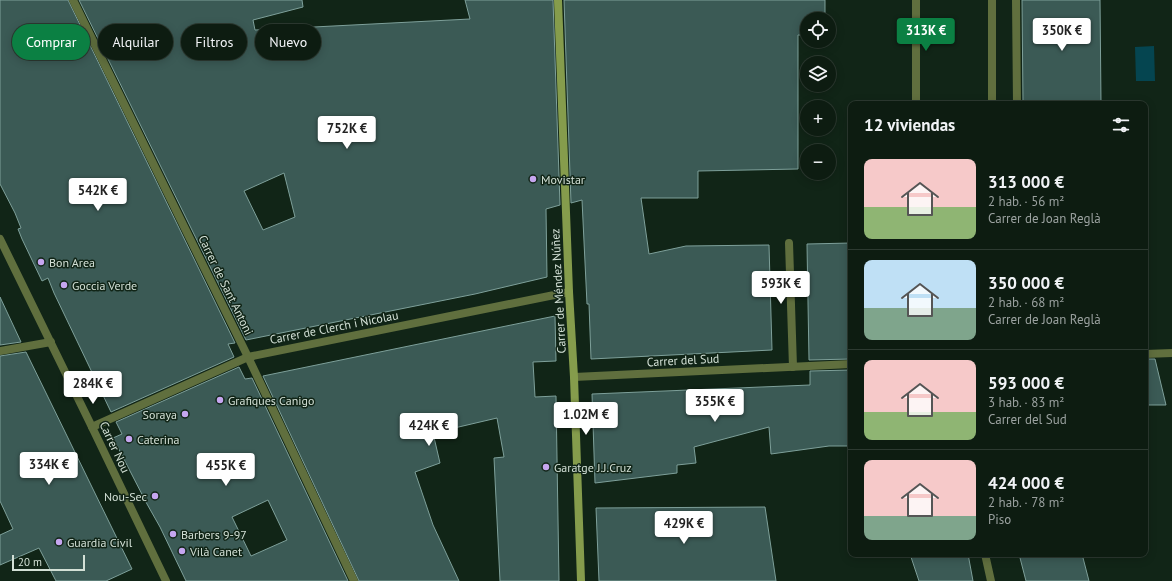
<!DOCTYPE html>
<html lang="es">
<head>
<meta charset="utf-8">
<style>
	:root { --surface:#0d1c11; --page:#1b291f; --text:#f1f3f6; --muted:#9aa19f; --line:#2d3a31; --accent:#0b8043 }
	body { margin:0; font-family:"PT Sans",sans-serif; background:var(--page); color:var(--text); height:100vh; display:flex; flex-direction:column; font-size:15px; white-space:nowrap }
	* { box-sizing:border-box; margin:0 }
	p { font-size:13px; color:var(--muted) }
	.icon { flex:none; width:22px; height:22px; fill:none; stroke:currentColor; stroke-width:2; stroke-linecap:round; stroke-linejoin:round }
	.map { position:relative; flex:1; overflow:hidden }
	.details { position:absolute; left:848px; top:101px; width:300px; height:456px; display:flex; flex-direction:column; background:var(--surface); border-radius:8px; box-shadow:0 2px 10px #0003,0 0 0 1px var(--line) }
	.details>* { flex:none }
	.guide { position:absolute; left:12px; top:24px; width:380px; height:36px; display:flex; gap:8px }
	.controls { position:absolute; left:800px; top:12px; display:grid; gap:8px }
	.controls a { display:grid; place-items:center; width:36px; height:36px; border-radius:50%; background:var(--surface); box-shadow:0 2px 10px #0003,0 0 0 1px var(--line); font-size:20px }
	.scale { position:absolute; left:12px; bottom:10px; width:73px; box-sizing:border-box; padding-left:4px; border:2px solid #d3e0d6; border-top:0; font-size:11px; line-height:14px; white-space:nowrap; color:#d3e0d6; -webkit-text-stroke:3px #112517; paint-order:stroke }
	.price { position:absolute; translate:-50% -34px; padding:0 9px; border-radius:4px; background:#fff; color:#222; font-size:13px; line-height:26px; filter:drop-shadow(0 1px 2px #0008) }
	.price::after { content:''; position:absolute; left:50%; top:24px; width:12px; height:9px; margin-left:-6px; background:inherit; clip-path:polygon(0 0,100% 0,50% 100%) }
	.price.on { background:var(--accent); color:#fff }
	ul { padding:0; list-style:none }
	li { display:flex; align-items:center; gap:12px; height:100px; padding:0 16px }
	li+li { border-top:1px solid var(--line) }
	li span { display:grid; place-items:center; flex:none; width:112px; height:80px; border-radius:8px; color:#555 }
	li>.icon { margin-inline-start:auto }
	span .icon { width:48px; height:48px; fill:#fffc; stroke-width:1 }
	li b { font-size:17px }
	h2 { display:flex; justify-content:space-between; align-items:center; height:48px; padding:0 16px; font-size:17px }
	.tag { padding:0 14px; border-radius:18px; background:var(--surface); box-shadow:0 2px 10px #0003,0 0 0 1px var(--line); font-size:14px; line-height:36px }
	.tag.on { background:var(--accent); color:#fff }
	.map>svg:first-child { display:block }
	.water { fill:#054550 }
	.building { fill:#3b5a55; stroke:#7ea09a; fill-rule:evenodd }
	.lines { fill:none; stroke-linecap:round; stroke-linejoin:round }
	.lane { stroke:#606f3e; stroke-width:8 }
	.street { stroke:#606f3e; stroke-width:8 }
	.secondary { stroke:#859c4c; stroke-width:8 }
	.poi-dot { fill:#c6a6f0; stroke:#112517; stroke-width:1.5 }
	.labels { text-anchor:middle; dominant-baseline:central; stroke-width:3; stroke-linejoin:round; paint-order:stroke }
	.poi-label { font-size:12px; fill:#d3e0d6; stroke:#112517; text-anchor:start }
	.street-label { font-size:12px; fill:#d3e0d6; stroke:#112517 }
</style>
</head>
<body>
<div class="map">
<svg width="1172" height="581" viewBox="0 0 1172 581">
	<rect width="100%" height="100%" fill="#112517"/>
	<polygon class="water" points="1154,46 1155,81 1136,81 1135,47"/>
	<g class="building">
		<polygon points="0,0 68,0 235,343 228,344 234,357 111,412 54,293 48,278 42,281 22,239 18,229 21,228 15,213 0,184"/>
		<path d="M79,0H302L303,7L253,20L255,30L470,19L465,0H553L560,205L546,209L547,277L475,294L246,340ZM284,173L295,217L263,230L244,191Z"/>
		<polygon points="564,0 825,0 825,19 807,19 807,35 798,35 798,169 698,171 698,198 641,198 649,254 686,246 769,245 772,350 591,359 589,304 587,304 582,200 571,203"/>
		<polygon points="1022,0 1100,0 1101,104 1023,104"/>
		<polygon points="851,243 851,359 809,360 807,244"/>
		<polygon points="0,297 21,342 0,345"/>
		<polygon points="555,316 556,361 533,362 535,397 556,396 559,581 500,581 494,458 504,457 497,418 433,433 440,463 415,472 433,525 459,581 359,581 263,376"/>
		<polygon points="26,352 132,569 106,581 56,581 39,548 0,565 0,535 13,529 0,501 0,356"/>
		<polygon points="1145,359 1155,359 1166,405 1145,405"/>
		<path d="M239,367L245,379L252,378L348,581H186L160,527L147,504L113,438L122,434L116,422ZM268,500L287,540L251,556L232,517Z"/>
		<polygon points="851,370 851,446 829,446 771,454 769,427 694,447 696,463 677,465 677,473 595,483 592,394 810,385 810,371"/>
		<polygon points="765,507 776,581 599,581 596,508"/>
		<polygon points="910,554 968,554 973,581 919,581"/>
		<polygon points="1019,554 1082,554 1089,581 1026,581"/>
	</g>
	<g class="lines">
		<polyline class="lane" points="992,104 992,0"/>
		<g class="street">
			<polyline points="73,0 248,357 354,581"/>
			<polyline points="916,0 916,104"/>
			<polyline points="1016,0 1017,104"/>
			<polyline points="0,239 92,427 166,581"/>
			<polyline points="789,243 793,367"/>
			<polyline points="0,351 51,342"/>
			<polyline points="1145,354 1172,353"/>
			<polyline points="574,377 851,364"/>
			<polyline points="92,427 248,357 569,292"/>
			<polyline points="985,554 991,581"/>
		</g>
		<polyline class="secondary" points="558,0 569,292 574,377 581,581"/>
	</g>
	<g class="poi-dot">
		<circle cx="533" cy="179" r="4"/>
		<circle cx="41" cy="262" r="4"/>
		<circle cx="64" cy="285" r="4"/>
		<circle cx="220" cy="400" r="4"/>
		<circle cx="185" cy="414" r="4"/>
		<circle cx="129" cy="439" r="4"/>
		<circle cx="546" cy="467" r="4"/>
		<circle cx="155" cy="496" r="4"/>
		<circle cx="173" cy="534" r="4"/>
		<circle cx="59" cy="542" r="4"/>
		<circle cx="182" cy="551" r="4"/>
	</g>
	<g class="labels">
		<g class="poi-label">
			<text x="541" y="179">Movistar</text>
			<text x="49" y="262">Bon Area</text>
			<text x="72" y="285">Goccia Verde</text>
			<text x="228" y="400">Grafiques Canigo</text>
			<text x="177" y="414" text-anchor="end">Soraya</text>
			<text x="137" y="439">Caterina</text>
			<text x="554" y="467">Garatge J.J.Cruz</text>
			<text x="147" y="496" text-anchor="end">Nou-Sec</text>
			<text x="181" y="534">Barbers 9-97</text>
			<text x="67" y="542">Guardia Civil</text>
			<text x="190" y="551">Vilà Canet</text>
		</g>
		<g class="street-label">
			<text transform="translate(226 285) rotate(64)">Carrer de Sant Antoni</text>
			<text transform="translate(558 291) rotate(-93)">Carrer de Méndez Núñez</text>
			<text transform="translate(334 327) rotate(-11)">Carrer de Clerch i Nicolau</text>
			<text transform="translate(683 360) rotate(-3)">Carrer del Sud</text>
			<text transform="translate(115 447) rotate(65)">Carrer Nou</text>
		</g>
	</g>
</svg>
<div class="controls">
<a><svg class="icon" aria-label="locate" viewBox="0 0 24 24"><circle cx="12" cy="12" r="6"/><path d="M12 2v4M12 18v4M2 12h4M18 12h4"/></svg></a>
<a><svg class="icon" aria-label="layers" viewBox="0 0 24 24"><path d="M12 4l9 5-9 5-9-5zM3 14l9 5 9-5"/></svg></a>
<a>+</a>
<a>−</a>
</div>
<div class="scale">20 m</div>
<b class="price on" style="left:926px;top:52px">313K €</b>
<b class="price" style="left:1062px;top:52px">350K €</b>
<b class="price" style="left:347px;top:150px">752K €</b>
<b class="price" style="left:98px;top:212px">542K €</b>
<b class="price" style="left:781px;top:305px">593K €</b>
<b class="price" style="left:93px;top:405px">284K €</b>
<b class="price" style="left:715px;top:423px">355K €</b>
<b class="price" style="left:586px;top:436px">1.02M €</b>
<b class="price" style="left:429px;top:447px">424K €</b>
<b class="price" style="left:49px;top:486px">334K €</b>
<b class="price" style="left:226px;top:487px">455K €</b>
<b class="price" style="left:684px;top:545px">429K €</b>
<div class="guide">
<a class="tag on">Comprar</a>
<a class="tag">Alquilar</a>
<a class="tag">Filtros</a>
<a class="tag">Nuevo</a>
</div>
<section class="details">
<h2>12 viviendas<svg class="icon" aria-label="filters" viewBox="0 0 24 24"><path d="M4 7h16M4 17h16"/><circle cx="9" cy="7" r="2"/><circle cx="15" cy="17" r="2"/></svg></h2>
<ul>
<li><span style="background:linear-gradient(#f6c9c9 60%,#8fb573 0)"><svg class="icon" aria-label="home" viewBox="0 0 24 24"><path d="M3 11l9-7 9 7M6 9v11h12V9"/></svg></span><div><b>313 000 €</b><p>2 hab. · 56 m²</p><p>Carrer de Joan Reglà</p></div></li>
<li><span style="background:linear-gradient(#bfe0f5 60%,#7fa58c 0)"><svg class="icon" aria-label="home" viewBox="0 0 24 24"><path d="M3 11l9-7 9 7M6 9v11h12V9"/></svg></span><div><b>350 000 €</b><p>2 hab. · 68 m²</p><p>Carrer de Joan Reglà</p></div></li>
<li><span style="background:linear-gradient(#f6c9c9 65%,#8fb573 0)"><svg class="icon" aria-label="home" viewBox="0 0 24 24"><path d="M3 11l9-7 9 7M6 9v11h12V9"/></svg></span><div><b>593 000 €</b><p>3 hab. · 83 m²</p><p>Carrer del Sud</p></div></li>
<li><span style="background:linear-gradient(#f6c9c9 70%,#7fa58c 0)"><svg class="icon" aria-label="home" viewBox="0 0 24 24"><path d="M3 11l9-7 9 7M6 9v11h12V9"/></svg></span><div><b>424 000 €</b><p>2 hab. · 78 m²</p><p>Piso</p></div></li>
</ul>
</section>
</div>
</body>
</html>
